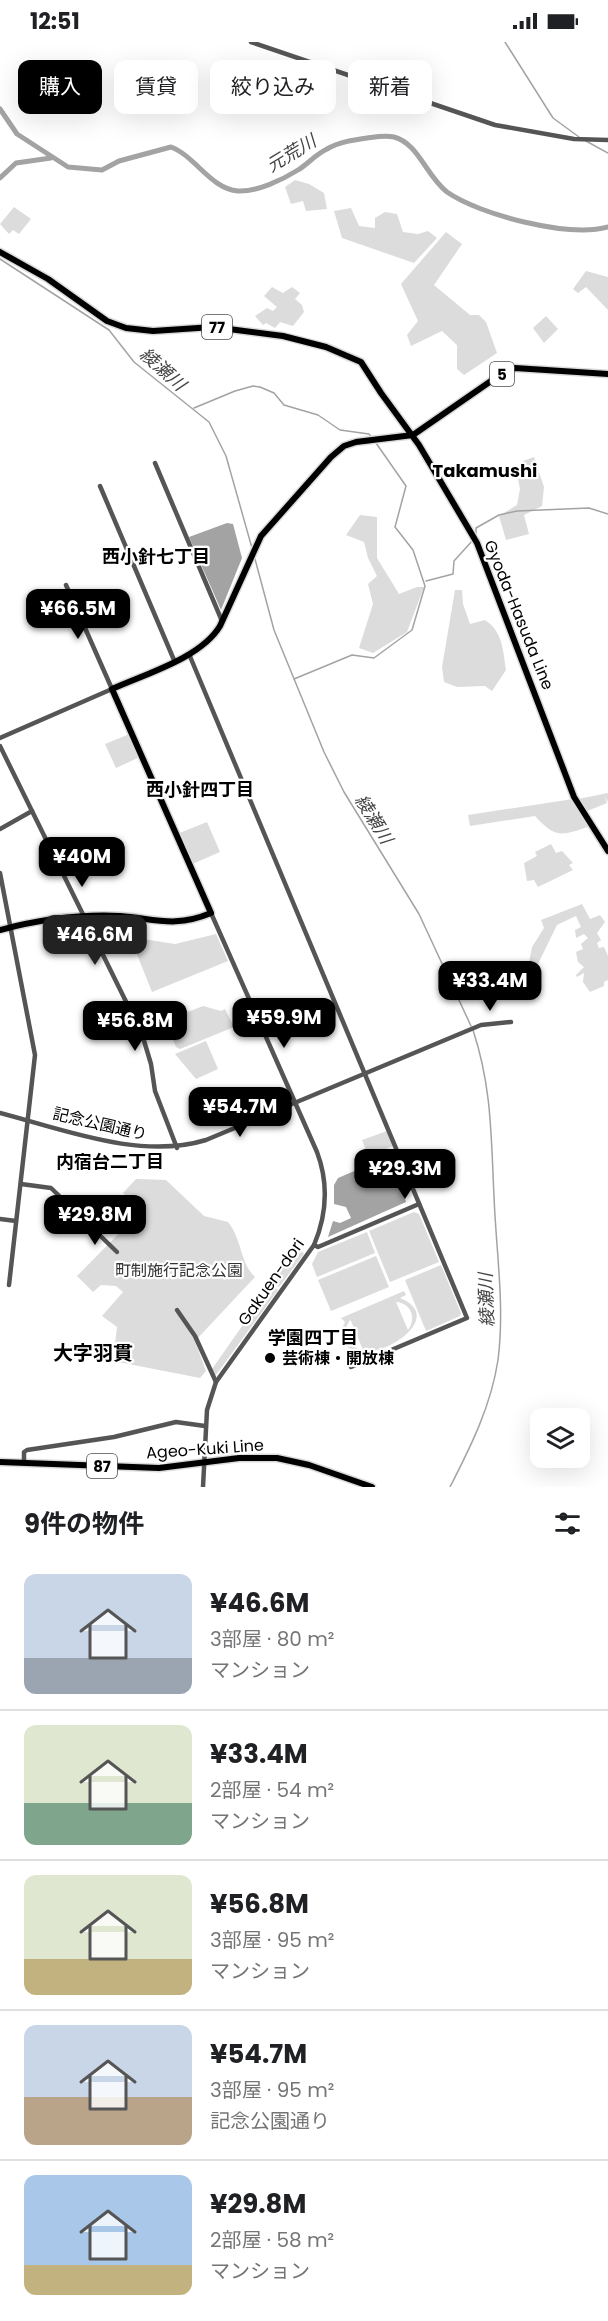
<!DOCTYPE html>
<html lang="ja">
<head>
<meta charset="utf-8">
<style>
	:root { --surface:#fff; --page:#f2f2f2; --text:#202124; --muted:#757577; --line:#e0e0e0; --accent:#000 }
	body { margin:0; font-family:Poppins,"Noto Sans JP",sans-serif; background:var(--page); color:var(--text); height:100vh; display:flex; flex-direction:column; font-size:22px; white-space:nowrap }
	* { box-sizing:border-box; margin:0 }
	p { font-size:20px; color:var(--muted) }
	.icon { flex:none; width:33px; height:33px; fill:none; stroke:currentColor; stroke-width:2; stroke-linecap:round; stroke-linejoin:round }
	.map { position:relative; height:1445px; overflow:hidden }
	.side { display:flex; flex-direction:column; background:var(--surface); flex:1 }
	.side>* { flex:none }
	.banner { position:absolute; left:18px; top:18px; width:573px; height:54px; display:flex; gap:12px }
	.fabs { position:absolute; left:530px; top:1366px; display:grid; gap:12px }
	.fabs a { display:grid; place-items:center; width:60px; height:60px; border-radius:12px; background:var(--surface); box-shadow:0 6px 24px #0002; font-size:30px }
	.price { position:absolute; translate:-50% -51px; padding:0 14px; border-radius:12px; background:var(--accent); color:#fff; font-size:20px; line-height:39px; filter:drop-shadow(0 2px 3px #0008) }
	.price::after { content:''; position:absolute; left:50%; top:36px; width:18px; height:14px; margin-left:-9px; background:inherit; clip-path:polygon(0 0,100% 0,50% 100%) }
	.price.selected { background:#222; color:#fff }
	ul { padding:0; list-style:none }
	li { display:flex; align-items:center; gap:18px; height:150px; padding:0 24px }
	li+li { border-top:2px solid var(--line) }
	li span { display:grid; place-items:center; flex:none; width:168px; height:120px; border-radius:12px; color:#555 }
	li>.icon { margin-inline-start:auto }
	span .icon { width:72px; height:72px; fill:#fffc; stroke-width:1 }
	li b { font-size:26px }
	h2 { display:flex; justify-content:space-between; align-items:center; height:72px; padding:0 24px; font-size:26px }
	.pill { padding:0 21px; border-radius:12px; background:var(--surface); box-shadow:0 6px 24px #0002; font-size:21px; line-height:54px }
	.pill.selected { background:var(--accent); color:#fff }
	.status { display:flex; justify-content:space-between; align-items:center; height:42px; padding:0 30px; background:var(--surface); direction:ltr }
	.status svg { height:16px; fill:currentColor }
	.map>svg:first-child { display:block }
	.green { fill:#dcdcdc; fill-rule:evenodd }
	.water { fill:#a3a3a3 }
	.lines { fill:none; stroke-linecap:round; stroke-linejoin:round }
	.stream { stroke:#a3a3a3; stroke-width:1.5 }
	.river { stroke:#a3a3a3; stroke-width:5 }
	.major-casing { stroke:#dbdbdb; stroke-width:9 }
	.minor { stroke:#555; stroke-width:4.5 }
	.major { stroke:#000; stroke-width:6 }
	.poi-dot { fill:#000; stroke:#fff; stroke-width:2 }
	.labels { text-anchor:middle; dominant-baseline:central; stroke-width:4.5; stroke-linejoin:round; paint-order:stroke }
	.shield { fill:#fff; stroke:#4c4c4c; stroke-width:1.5 }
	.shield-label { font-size:15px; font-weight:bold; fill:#000 }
	.street-label { font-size:16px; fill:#000; stroke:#fff }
	.park-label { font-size:16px; fill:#333; stroke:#fff }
	.poi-label { font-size:16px; font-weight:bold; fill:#000; stroke:#fff; text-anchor:start }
	.water-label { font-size:18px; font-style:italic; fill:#444; stroke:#fff }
	.neighbourhood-label { font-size:18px; font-weight:bold; fill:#000; stroke:#fff }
	.quarter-label { font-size:20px; font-weight:bold; fill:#000; stroke:#fff }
</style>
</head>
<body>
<div class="status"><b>12:51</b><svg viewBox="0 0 49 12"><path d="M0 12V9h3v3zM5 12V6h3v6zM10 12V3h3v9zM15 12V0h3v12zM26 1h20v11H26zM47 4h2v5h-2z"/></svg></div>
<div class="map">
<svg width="608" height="1445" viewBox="0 0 608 1445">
	<rect width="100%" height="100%" fill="#fff"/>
	<g class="green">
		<polygon points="295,138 309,142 324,151 327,167 306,169 303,159 291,162 285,145"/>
		<polygon points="14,165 31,177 19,192 13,188 9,192 0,182"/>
		<polygon points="351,166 359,184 375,186 375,176 385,170 397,172 403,190 418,192 428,189 437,196 414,221 342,196 334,169"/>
		<polygon points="446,190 462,202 434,243 470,273 479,273 486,280 497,311 464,333 457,327 457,303 442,289 411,304 407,293 418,279 401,242"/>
		<polygon points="586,229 608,235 608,268 586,245 578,251 573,247"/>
		<polygon points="272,245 283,251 292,245 300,251 295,257 302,263 304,270 293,284 280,280 275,286 266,281 263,283 255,274 267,266 273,269 277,265 264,254"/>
		<polygon points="546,274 558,287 544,301 533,286"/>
		<polygon points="534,415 544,445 542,464 524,473 529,492 506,498 499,474 517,463 520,447 516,428 523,419"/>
		<polygon points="360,473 377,475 377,516 399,552 417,545 424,545 407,590 373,611 359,606 373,562 368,542 377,534 368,516 364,500 346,493"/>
		<path d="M455,548H462L463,562L470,582L485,578C503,590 503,608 506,628L492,649L485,644L457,645L444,640L442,625Z"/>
		<polygon points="132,691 142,714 116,726 105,702"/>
		<polygon points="608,751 608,760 605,755 607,761 585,770 578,757"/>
		<path d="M573,757L588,785C561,794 555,796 535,774L470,784L468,773Z"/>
		<polygon points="207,780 220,810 190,823 177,792"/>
		<polygon points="551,802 556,811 562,809 573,821 569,823 573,828 538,845 534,838 527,839 524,821 537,814 535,810"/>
		<polygon points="582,862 590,877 600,873 605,880 597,891 601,898 597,901 599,906 604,905 608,914 608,938 604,940 604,944 590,950 583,940 584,931 577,935 576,933 584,925 578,920 576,910 583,907 581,902 588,896 584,892 576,896 575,888 581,885 576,874 557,883 538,922 529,920 532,905 544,886 541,878"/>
		<polygon points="216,892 228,919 152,950 130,895 175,902"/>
		<polygon points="203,964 221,969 225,967 234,985 180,1007 176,1005 165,979"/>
		<polygon points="206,999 218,1027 196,1037 175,1012"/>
		<polygon points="387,1089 393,1104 368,1114 362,1098"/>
		<path d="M136,1137L166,1138L204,1174L228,1180C242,1197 240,1221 255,1235L195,1299L206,1329L200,1336L113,1319L117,1285L102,1274L123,1250L116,1244L101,1243L93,1250L77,1234L141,1169L123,1151Z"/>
		<polygon points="414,1170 419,1172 439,1220 390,1240 369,1189"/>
		<polygon points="367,1190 375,1211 317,1235 312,1222 318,1210"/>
		<polygon points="299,1205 304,1212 279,1245 272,1240"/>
		<polygon points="376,1214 389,1245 331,1269 318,1238"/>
		<polygon points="441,1223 461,1271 460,1274 426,1289 405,1238"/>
		<polygon points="271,1243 278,1248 216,1333 213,1332 212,1327"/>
		<path d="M404,1249L406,1253L400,1256C453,1277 365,1330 345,1302C340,1295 341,1288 345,1280L341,1276ZM396,1260C411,1261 417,1276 408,1288ZM350,1278L351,1279L363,1308C347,1305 341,1291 350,1278Z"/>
	</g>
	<g class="water">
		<polygon points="227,481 233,482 242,516 221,568 189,495"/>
		<polygon points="392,1113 406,1147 403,1150 406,1160 328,1195 333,1179 340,1181 351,1176 346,1165 334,1162 334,1143 338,1136"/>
	</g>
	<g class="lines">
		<g class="stream">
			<polyline points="505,0 553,76 579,95"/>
			<polyline points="586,99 608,111"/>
			<polyline points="0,217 109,288 134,320 209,380 226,414 252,506"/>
			<polyline points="194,366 235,349 253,344 260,345 274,351 284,363 318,373 340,388 369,392 373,397"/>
			<polyline points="476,494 476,486 499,473 517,469 589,466 608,472"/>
			<polyline points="255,517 274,588 324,710 344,750 419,872 471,984"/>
			<polyline points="426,539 453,532 454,519 473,498"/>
			<polyline points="294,637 352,613 374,616 412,588 425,544 413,508 395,485 406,444 376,401"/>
			<path d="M450,1445C471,1404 491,1364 498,1318C505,1263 496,1209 494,1154C491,1094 492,1046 473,988"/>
		</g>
		<g class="river">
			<path d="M0,67L17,92L68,125L102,128L119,119L171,105C195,114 211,147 238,149C257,150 282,138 298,128C308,122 316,112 327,107C339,100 353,98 367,96C375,95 385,93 394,95C418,101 427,135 447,150C480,173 569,196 608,185"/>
			<polyline points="0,136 16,121 51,116"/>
		</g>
		<g class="major-casing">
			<g id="major">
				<polyline points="0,210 48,237 107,279 126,286 153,289 213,285 283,294 326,305 361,320 381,351 419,403 477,501 574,755 608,809"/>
				<path d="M0,888C38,878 80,872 120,874C156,877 175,886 211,871L112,647C145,632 201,616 220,584L261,494L331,415L344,404L356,400L413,393L504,330L515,326L608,332"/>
				<polyline points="0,1420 159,1426 239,1416 277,1416 309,1423 372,1445"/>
			</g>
		</g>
		<g class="minor">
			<polyline points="251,0 495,83 574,97 608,98"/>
			<polyline points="155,421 222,579"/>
			<polyline points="100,444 174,618"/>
			<polyline points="189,612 467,1276 351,1325"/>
			<polyline points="0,696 112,647 66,543"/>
			<polyline points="0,704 32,769 0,787"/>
			<polyline points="32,769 142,992 151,1022 155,1049 177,1106"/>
			<polyline points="0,831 35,1013 9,1243"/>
			<path d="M0,1071C65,1088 141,1118 206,1098L481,983L511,980"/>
			<polyline points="21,1142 51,1146 117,1210"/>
			<polyline points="0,1177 16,1179"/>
			<polyline points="314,1203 318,1205 419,1162"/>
			<polyline points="177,1268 195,1294 216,1340"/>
			<polyline points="24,1421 24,1410 27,1408 114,1395 176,1380 205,1384"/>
			<path d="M203,1445L207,1368L216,1340L314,1203C327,1172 329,1142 317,1110L211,871"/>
		</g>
		<use href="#major" class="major"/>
	</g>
	<circle class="poi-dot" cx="270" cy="1316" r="6"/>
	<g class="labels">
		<g class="shield">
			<rect x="202" y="273" width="30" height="24" rx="4.5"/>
			<rect x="490" y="320" width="24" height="24" rx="4.5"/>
			<rect x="87" y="1412" width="30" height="24" rx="4.5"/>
		</g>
		<g class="shield-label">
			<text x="217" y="285">77</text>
			<text x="502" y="332">5</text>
			<text x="102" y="1424">87</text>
		</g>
		<g class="street-label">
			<text transform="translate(519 573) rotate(68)">Gyoda-Hasuda Line</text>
			<text transform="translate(100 1082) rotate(13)">記念公園通り</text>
			<text transform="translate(271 1240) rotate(-55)">Gakuen-dori</text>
			<text transform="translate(205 1407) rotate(-4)">Ageo-Kuki Line</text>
		</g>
		<g class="park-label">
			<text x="179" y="1228">町制施行記念公園</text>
		</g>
		<g class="poi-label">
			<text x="282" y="1316">芸術棟・開放棟</text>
		</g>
		<g class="water-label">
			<text transform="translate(291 111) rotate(-31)">元荒川</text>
			<text transform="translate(163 327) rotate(42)">綾瀬川</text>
			<text transform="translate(374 777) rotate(58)">綾瀬川</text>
			<text transform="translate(486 1258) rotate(-92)">綾瀬川</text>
		</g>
		<g class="neighbourhood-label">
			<text x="485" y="428">Takamushi</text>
			<text x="156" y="514">西小針七丁目</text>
			<text x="200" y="747">西小針四丁目</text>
			<text x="110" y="1119">内宿台二丁目</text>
			<text x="313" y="1295">学園四丁目</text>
		</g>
		<g class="quarter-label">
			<text x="93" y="1311">大字羽貫</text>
		</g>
	</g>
</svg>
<div class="fabs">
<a><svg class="icon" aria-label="layers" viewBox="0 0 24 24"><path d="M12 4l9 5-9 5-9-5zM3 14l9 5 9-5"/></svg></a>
</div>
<b class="price" style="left:78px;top:598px">¥66.5M</b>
<b class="price" style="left:82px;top:846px">¥40M</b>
<b class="price selected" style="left:95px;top:924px">¥46.6M</b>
<b class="price" style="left:490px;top:970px">¥33.4M</b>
<b class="price" style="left:284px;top:1007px">¥59.9M</b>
<b class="price" style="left:135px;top:1010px">¥56.8M</b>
<b class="price" style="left:240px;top:1096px">¥54.7M</b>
<b class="price" style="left:405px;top:1158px">¥29.3M</b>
<b class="price" style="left:95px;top:1204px">¥29.8M</b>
<div class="banner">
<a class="pill selected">購入</a>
<a class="pill">賃貸</a>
<a class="pill">絞り込み</a>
<a class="pill">新着</a>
</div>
</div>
<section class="side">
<h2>9件の物件<svg class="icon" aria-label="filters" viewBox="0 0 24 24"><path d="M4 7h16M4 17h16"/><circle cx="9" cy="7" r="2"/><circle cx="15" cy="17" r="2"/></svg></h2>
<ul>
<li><span style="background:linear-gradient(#c9d6e8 70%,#9aa5b1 0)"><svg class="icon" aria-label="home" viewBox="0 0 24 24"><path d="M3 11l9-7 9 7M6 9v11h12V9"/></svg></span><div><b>¥46.6M</b><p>3部屋 · 80 m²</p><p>マンション</p></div></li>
<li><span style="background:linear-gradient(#dfe7d0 65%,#7fa58c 0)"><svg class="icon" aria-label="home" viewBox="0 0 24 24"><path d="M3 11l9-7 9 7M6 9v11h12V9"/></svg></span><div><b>¥33.4M</b><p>2部屋 · 54 m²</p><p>マンション</p></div></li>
<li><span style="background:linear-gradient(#dfe7d0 70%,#c2b280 0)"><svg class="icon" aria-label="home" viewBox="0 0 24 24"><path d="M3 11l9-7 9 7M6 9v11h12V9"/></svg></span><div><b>¥56.8M</b><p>3部屋 · 95 m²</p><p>マンション</p></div></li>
<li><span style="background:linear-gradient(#c9d6e8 60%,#b9a48a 0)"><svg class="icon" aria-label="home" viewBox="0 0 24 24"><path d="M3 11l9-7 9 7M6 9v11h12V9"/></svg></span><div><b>¥54.7M</b><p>3部屋 · 95 m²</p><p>記念公園通り</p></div></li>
<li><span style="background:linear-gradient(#a9c7e8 75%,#c2b280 0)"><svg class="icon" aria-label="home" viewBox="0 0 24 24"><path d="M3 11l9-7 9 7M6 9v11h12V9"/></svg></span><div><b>¥29.8M</b><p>2部屋 · 58 m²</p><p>マンション</p></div></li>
</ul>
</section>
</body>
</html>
